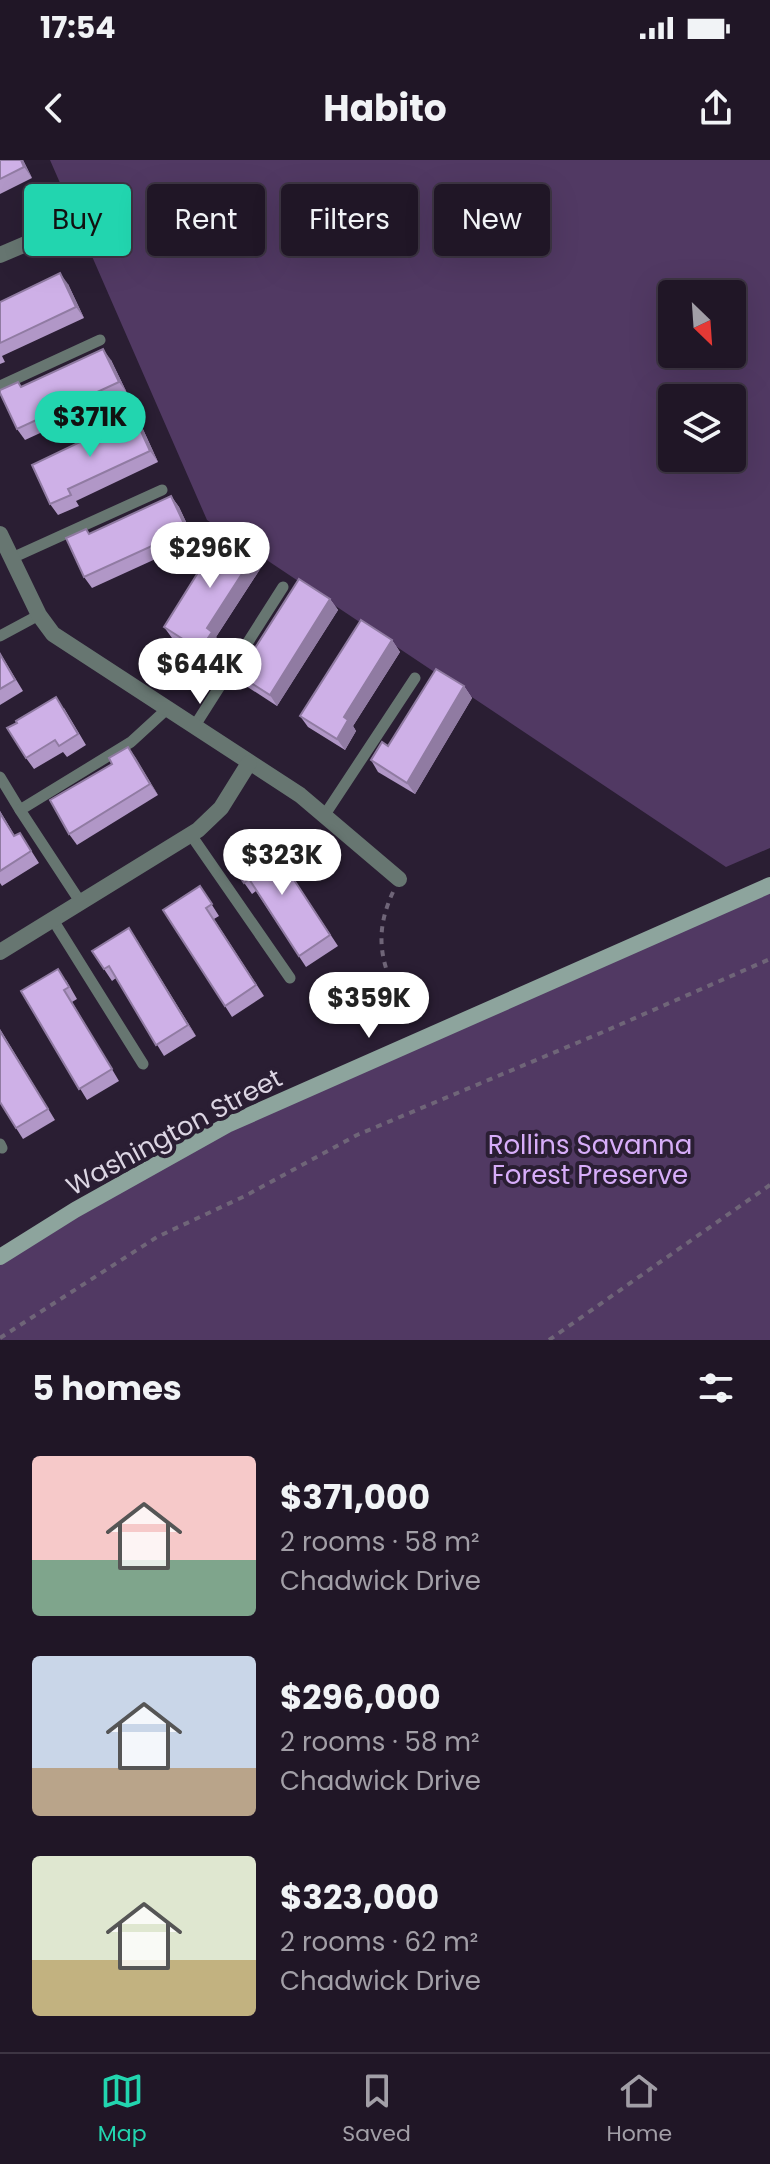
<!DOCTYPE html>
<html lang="en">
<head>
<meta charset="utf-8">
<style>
	:root { --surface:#201626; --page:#2d2332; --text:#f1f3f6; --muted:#a29fa7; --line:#3d3543; --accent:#22d5af }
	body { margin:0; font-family:Poppins,sans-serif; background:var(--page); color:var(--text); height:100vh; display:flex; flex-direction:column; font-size:30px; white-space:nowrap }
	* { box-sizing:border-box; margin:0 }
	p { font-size:26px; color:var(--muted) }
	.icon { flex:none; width:44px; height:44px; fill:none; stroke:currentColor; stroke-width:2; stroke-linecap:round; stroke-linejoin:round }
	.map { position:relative; height:1180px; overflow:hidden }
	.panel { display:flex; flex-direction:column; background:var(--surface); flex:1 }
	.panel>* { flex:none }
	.top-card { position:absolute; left:24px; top:24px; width:722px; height:72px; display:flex; gap:16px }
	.needle { width:52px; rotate:155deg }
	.controls { position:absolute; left:658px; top:120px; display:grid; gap:16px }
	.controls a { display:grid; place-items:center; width:88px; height:88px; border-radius:8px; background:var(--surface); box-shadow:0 8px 32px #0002,0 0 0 2px var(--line); font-size:40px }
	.price { position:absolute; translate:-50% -68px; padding:0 18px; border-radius:28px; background:#fff; color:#222; font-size:26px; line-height:52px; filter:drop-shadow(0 2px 4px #0008) }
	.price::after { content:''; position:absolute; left:50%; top:48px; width:24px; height:18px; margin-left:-12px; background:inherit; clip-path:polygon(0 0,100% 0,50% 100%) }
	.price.on { background:var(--accent); color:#111 }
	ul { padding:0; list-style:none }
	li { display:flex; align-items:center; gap:24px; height:200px; padding:0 32px }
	li span { display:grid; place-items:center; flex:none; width:224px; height:160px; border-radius:8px; color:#555 }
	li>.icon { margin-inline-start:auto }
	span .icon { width:96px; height:96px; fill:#fffc; stroke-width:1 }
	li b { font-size:34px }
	h2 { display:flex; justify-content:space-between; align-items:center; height:96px; padding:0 32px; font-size:34px }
	.tag { padding:0 28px; border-radius:8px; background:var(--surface); box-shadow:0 8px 32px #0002,0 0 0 2px var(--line); font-size:28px; line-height:72px }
	.tag.on { background:var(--accent); color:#111 }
	.status { display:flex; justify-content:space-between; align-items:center; height:56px; padding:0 40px; background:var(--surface); direction:ltr }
	.status svg { height:22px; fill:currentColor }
	header { display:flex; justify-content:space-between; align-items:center; height:104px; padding:0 32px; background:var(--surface); font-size:36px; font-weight:700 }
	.tabs { display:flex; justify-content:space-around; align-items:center; height:112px; border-top:2px solid var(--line); background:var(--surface); font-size:22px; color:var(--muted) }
	.tabs a { display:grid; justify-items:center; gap:4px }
	.tabs .on { color:var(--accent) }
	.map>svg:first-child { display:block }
	.green { fill:#513963; fill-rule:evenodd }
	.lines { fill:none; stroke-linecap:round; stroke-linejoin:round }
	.path { stroke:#6f6578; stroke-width:4; stroke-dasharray:6 6; stroke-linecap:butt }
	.service { stroke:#677671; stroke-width:11 }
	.minor { stroke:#677671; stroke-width:16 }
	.secondary { stroke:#8da49d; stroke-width:16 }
	.wall { fill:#b197c7 }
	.shaded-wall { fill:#907ba2 }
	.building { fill:#ceb0e7; stroke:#907ba2; stroke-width:2 }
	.labels { text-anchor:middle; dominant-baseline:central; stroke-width:8; stroke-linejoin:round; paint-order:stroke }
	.street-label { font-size:26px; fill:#dcd5e3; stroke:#2a1e33 }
	.park-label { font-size:26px; fill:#d7adf9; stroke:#2a1e33 }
</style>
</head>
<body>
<div class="status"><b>17:54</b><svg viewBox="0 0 49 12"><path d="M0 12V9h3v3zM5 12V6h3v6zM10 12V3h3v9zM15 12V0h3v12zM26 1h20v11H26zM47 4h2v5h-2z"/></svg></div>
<header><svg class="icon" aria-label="back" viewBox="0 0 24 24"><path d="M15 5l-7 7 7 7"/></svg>Habito<svg class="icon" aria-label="share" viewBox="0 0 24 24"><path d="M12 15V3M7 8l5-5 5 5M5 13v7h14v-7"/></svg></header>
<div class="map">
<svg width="770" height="1180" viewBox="0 0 770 1180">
	<rect width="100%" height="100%" fill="#2a1e33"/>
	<g class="green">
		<path d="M50,0H770V688L726,707L207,360ZM672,134H732V194H672ZM672,238H732V298H672Z"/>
		<polygon points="770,725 770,1180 0,1180 0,1097 227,965"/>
	</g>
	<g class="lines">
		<g class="path">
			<path d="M393,732C368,786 388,817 412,867"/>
			<polyline points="0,1178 157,1077 245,1036 357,975 603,872 770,799"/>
			<polyline points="549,1180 770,1025"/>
		</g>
		<g class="service">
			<polyline points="0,226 100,180"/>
			<polyline points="12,398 162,330"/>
			<polyline points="0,476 39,455"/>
			<polyline points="194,567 283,427"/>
			<polyline points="0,617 20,650"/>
			<polyline points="324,656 415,518"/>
			<polyline points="191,675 290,818"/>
			<polyline points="81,743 20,650 131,582 167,549"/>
			<polyline points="53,760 143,904"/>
			<polyline points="0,984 2,988"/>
		</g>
		<g class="minor">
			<polyline points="0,95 70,65"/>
			<polyline points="0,374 39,455 53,474 300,635 399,719"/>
			<polyline points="0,792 198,670 221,648 249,603"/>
		</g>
		<polyline class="secondary" points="0,1097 75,1050 227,965 770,725"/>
	</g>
	<g class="wall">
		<polygon points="0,0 23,0 32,18 0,34"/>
		<polygon points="68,124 84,158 2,196 5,202 0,204 0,142"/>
		<polygon points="111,200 127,233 25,280 17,269 22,227"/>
		<polygon points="142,267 158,302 76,341 79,346 58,355 50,344"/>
		<polygon points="171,336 179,347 195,381 92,428 84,417 86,369 90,374"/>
		<polygon points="256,392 264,403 216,477 220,483 208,501 172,478 164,467"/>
		<polygon points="330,439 338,450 277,546 240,522 232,511 250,496"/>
		<polygon points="392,480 400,492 353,566 356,571 345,590 308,567 300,556"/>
		<polygon points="0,493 23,531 0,545"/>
		<polygon points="464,526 472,538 415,634 378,612 371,600"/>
		<polygon points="64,548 86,585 67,597 63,592 34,609 26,598 17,563"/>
		<polygon points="128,587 158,635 77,685 69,674 112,604"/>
		<polygon points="0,651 15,676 27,684 39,703 2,726 0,723"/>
		<polygon points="268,680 338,786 306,807 256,731 252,734 231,704"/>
		<polygon points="200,726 219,756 214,759 264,836 232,857 225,846"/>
		<polygon points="129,768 196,876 164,896 116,818 112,821 104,809"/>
		<polygon points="66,820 77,839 72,842 119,921 87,940 21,831"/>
		<polygon points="0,869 55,960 23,979 16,968"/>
	</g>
	<g class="shaded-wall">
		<polygon points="21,0 23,0 32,18 24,7"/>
		<polygon points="60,113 68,124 84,158 76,147"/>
		<polygon points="103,189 111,200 127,233 119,222"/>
		<polygon points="134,256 142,267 158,302 150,291"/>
		<polygon points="171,336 179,347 195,381 187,370"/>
		<polygon points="256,392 264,403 216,477 220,483 208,501 200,490 207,468"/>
		<polygon points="330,439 338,450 277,546 270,535"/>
		<polygon points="392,480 400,492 353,566 356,571 345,590 337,579 344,557"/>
		<polygon points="464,526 472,538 415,634 407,623"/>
		<polygon points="128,587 136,598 158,635 150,624"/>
		<polygon points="129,768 137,780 196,876 188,865"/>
	</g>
	<g class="building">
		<polygon points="0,0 21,0 24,7 0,19"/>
		<polygon points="60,113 76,147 0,183 0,142"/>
		<polygon points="103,189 119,222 17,269 0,233 0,230 18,222 21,227"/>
		<polygon points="134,256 150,291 68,329 71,335 50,344 32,305"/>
		<polygon points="171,336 187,370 84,417 66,378 86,369 89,374"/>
		<polygon points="224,371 256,392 207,468 212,472 200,490 164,467"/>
		<polygon points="299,419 330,439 270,535 232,511 244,492 250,496"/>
		<polygon points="361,460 392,480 344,557 348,560 337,579 300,556"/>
		<polygon points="0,494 15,520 0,529"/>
		<polygon points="436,509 464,526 407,623 371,600 382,582 388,586"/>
		<polygon points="56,537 78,574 59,586 55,580 26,598 7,568 17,563 16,561"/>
		<polygon points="128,587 150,624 69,674 50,640 112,604 109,598"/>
		<polygon points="0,653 14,676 20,673 31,691 0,711"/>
		<polygon points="268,680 330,775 299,796 249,719 244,723 231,704"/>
		<polygon points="200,726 212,744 206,748 256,825 225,846 163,750"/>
		<polygon points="129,768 188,865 156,885 109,806 104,809 92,791"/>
		<polygon points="58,809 69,827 64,830 112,909 79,929 21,831"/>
		<polygon points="0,871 48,949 16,968 0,942"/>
	</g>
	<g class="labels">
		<g class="street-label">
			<text transform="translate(174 972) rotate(-28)">Washington Street</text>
		</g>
		<g class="park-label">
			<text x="590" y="985">Rollins Savanna<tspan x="590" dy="30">Forest Preserve</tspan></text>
		</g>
	</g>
</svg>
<div class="controls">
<a><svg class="needle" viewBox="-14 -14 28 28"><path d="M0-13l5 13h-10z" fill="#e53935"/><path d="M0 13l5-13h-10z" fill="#a29fa7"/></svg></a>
<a><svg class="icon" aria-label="layers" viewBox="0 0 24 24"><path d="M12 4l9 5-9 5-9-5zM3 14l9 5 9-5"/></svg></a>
</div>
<b class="price on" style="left:90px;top:299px">$371K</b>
<b class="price" style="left:210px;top:430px">$296K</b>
<b class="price" style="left:200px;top:546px">$644K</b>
<b class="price" style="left:282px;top:737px">$323K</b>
<b class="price" style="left:369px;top:880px">$359K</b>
<div class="top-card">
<a class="tag on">Buy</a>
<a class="tag">Rent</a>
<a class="tag">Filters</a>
<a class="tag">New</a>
</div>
</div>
<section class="panel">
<h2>5 homes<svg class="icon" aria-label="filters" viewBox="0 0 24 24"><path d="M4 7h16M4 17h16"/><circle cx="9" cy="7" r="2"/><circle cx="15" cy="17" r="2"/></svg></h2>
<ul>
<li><span style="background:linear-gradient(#f6c9c9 65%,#7fa58c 0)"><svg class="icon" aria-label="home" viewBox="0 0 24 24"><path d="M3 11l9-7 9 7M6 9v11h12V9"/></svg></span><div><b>$371,000</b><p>2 rooms · 58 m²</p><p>Chadwick Drive</p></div></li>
<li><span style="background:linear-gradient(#c9d6e8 70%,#b9a48a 0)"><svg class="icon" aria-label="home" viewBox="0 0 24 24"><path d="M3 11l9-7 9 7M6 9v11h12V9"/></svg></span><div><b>$296,000</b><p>2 rooms · 58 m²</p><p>Chadwick Drive</p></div></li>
<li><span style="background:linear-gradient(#dfe7d0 65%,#c2b280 0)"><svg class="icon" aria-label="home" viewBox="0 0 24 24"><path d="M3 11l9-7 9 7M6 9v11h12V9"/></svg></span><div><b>$323,000</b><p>2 rooms · 62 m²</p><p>Chadwick Drive</p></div></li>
</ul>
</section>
<nav class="tabs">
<a class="on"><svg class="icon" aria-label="map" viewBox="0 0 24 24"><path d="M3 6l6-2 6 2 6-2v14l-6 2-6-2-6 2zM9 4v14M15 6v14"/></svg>Map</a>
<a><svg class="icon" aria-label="saved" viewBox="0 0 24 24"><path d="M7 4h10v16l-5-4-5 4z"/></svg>Saved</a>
<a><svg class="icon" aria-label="home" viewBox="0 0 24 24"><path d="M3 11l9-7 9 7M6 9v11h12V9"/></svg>Home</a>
</nav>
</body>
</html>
